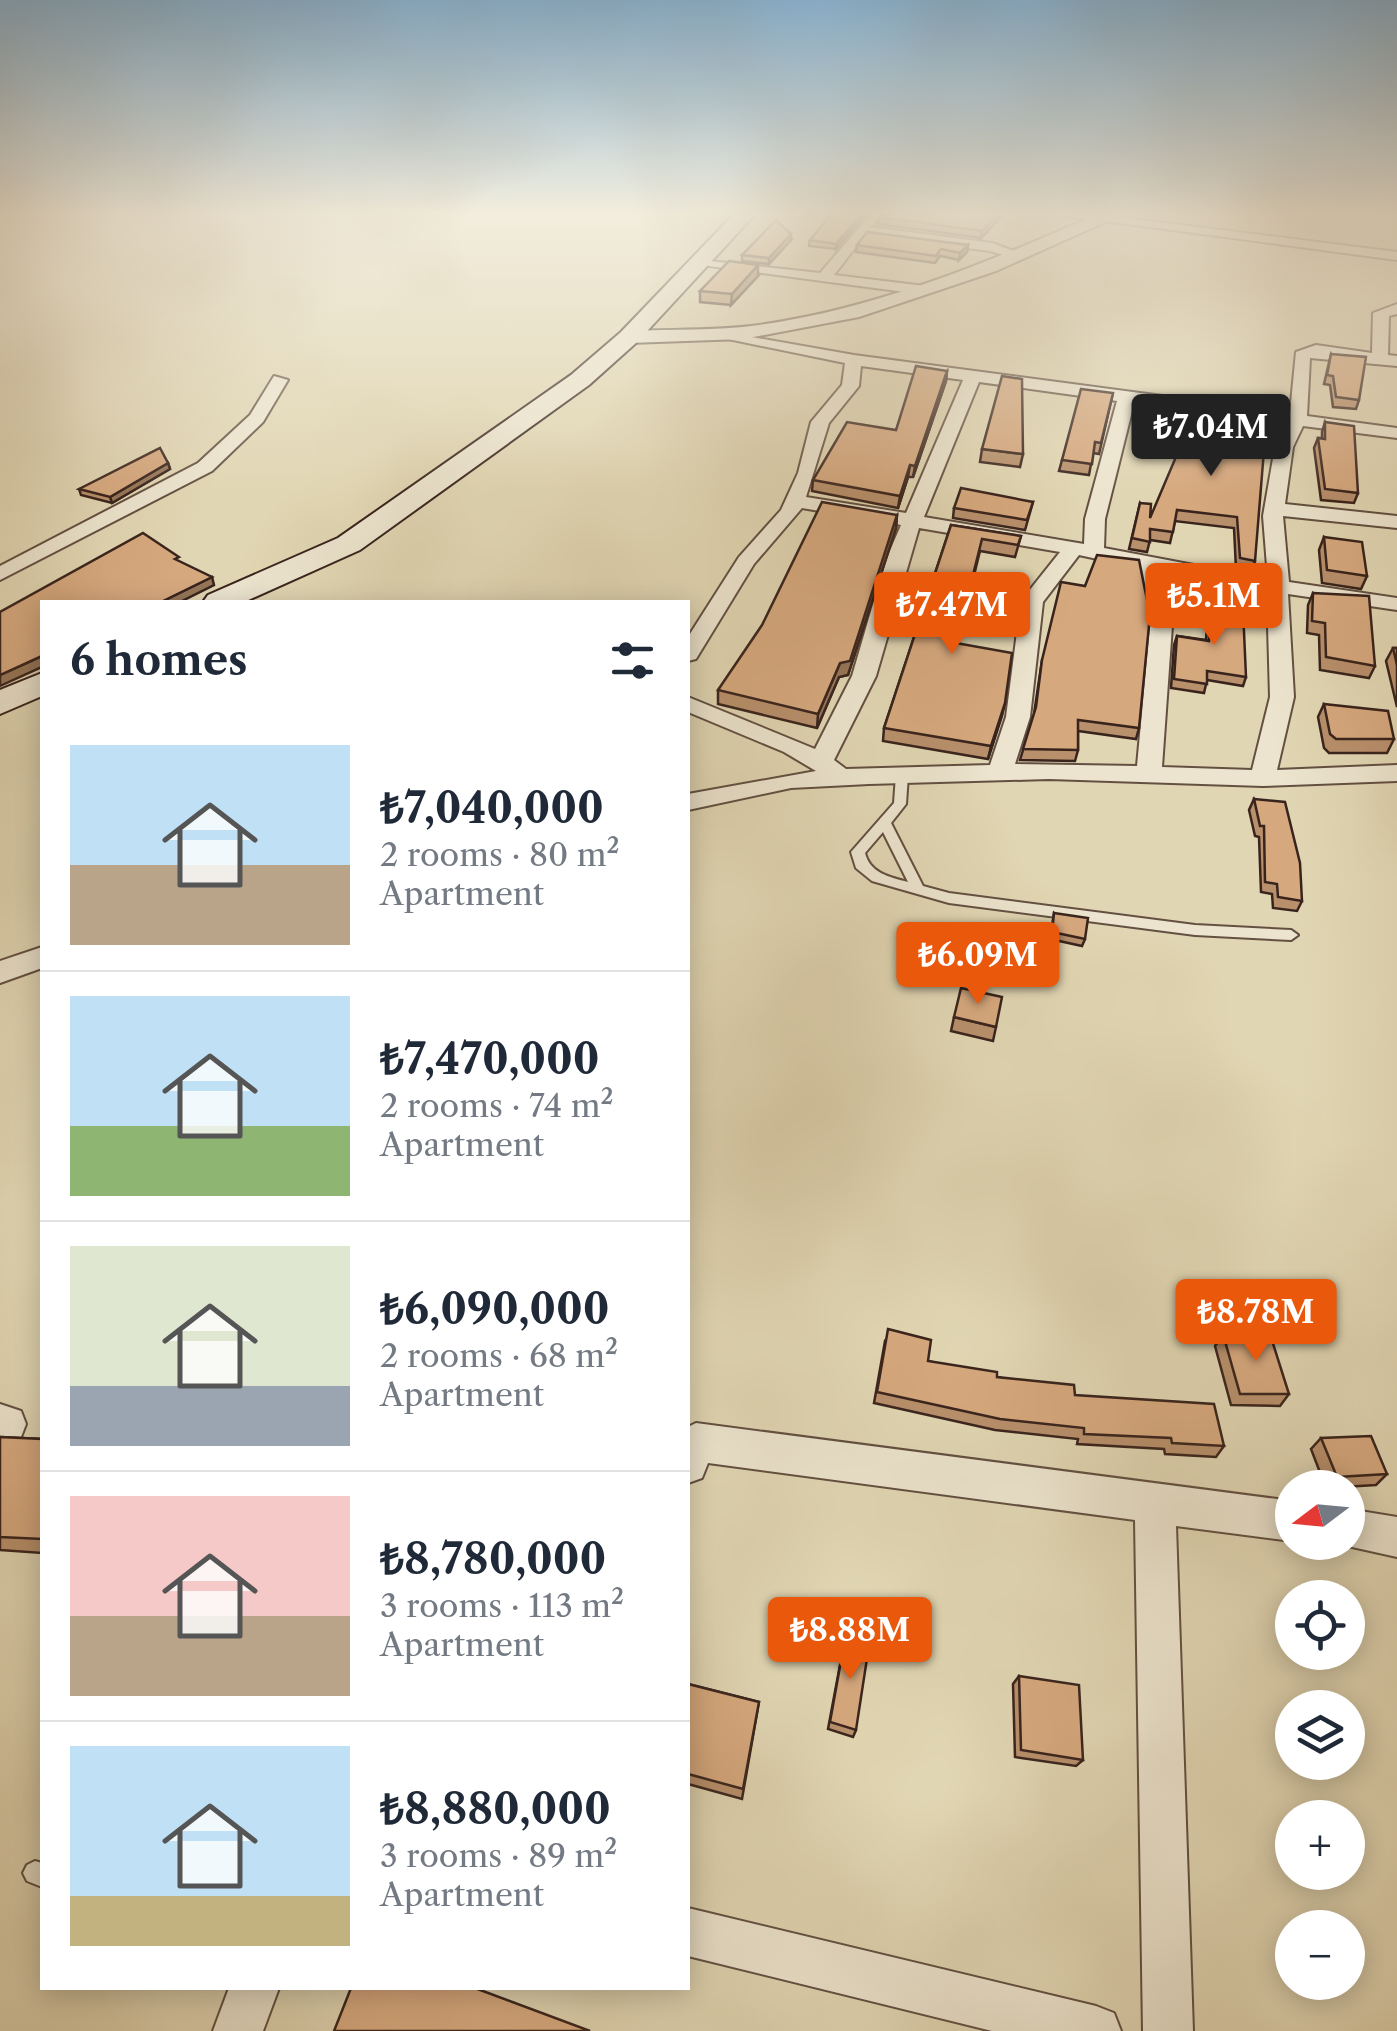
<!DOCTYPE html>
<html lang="en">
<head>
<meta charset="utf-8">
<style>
	:root { --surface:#fff; --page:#f2f2f3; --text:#1f2937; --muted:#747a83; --line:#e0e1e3; --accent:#ea580c }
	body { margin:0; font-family:"Libre Caslon Text",serif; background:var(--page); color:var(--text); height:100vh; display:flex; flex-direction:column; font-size:38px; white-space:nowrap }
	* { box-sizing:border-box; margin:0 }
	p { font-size:32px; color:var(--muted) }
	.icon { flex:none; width:55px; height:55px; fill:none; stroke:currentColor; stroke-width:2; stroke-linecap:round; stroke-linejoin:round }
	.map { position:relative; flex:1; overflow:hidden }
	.side { position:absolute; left:40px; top:600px; width:650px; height:1390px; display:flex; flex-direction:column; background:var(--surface); border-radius:0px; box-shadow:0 5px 25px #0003 }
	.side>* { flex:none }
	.needle { width:65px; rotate:254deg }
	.tools { position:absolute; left:1275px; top:1470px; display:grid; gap:20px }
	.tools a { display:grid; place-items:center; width:90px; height:90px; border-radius:50%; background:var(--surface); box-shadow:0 5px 25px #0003; font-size:50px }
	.price { position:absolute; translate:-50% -85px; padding:0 22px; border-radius:10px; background:var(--accent); color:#fff; font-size:32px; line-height:65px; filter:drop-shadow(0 2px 5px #0008) }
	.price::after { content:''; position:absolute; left:50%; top:60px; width:30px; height:22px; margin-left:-15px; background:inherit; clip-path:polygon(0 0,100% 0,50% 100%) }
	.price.on { background:#222; color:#fff }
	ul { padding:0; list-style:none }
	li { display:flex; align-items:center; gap:30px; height:250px; padding:0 30px }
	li+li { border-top:2px solid var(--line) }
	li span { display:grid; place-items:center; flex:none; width:280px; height:200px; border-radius:0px; color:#555 }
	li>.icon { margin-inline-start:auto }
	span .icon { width:120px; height:120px; fill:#fffc; stroke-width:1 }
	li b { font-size:42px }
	h2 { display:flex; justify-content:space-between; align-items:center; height:120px; padding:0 30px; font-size:42px }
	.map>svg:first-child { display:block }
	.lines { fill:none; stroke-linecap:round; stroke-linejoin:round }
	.service-casing { stroke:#635042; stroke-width:4 }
	.minor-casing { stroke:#635042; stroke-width:4 }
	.tertiary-casing { stroke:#635042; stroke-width:4 }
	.secondary-casing { stroke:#39241d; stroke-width:4 }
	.service { fill:#ece4ce; fill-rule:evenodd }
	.minor { fill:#ece4ce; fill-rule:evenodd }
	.tertiary { fill:#ece4ce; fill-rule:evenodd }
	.secondary { fill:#ece4ce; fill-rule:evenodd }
	.wall { fill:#b8906c; stroke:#39241d; stroke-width:2.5 }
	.shaded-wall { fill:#967658; stroke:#39241d; stroke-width:2.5 }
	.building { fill:#d6a87e; stroke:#39241d; stroke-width:2.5 }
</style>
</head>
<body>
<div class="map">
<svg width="1397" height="2031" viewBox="0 0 1397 2031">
	<rect width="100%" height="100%" fill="#e1d6b3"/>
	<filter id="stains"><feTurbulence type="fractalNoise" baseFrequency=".002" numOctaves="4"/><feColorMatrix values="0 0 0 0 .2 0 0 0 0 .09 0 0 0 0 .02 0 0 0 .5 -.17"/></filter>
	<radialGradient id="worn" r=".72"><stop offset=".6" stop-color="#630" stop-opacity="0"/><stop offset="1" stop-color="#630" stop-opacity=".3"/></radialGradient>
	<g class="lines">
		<g class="service-casing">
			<g id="service">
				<path d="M902,771L908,775L906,804L891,823L923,886L949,893L1195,925L1291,930L1298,935L1291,940L1195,935L949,903L872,881L856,868L851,852L894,803L896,775ZM883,832L908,882C889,877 870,873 865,853Z"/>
				<polygon points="35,1861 42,1863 42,1887 27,1881 23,1873 27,1865"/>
			</g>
		</g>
		<g class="minor-casing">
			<g id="minor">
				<polygon points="1029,211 1070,211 1397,252 1397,260"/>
				<polygon points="873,212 880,216 871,227 992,243 1025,255 1018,259 990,251 865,235 834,275 925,286 928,289 920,294 694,264 701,260 820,273"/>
				<path d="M1397,304V314L1389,316L1388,355L1397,356V366L1310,358L1307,416L1397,428V438L1303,426L1293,447L1285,504L1397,516V528L1283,516L1289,582L1397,598V610L1288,594L1294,697L1277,770L1397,765V781L1263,786L1049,779L869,784L791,788L688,810V794L816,771L784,752L688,712V697L815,749L852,676L886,560L901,525L802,508L754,564L696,659L688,661V637L739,557L781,510L798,473L811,422L842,385L845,363L723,338V332L854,355L1290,413L1296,352L1316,345L1372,353L1373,313ZM861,366L963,380L906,513L806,497L829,423L859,386ZM979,382L1117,401L1085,519L1084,544L924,517ZM1134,403L1286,423L1275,447L1263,516L1268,579L1104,548L1105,519ZM919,528L1060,552L1021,601L1006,717L990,765L846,769L834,760L876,676ZM1079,555L1139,568L1150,626L1137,766L1015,764L1030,717L1043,602ZM1161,572L1267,591L1270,697L1252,770L1162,767L1172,626Z"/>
				<polygon points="274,376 288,380 263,422 212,471 0,580 0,566 198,463 250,415"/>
				<polygon points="42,947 42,968 0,983 0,961"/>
				<polygon points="0,1404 21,1411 26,1424 21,1437 0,1442"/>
				<polygon points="696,1423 1292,1501 1292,1541 1176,1526 1193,2031 1143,2031 1135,1520 708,1463 702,1478 688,1483 688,1427"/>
				<polygon points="1348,1509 1397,1517 1397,1557 1334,1543 1348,1542"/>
				<polygon points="688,1908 1096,2006 1114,2013 1121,2031 992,2031 688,1956"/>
				<polygon points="229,1988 279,1988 263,2031 213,2031"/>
			</g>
		</g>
		<g class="tertiary-casing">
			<path id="tertiary" d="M1105,211H1130L996,271L859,317L743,339L629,343L618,337L629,331C672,329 716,331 759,325C880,308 994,260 1105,211Z"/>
		</g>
		<g class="secondary-casing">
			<g id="secondary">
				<polygon points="737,211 758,211 637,342 589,385 360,550 244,602 203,602 208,595 338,538 571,375 621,332"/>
				<polygon points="42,673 42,696 0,714 0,690"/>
			</g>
		</g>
		<use href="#service" class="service"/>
		<use href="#minor" class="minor"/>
		<use href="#tertiary" class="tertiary"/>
		<use href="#secondary" class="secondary"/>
	</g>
	<g class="wall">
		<polygon points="866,214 836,249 809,246 810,240"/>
		<polygon points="1003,215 981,238 878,224 879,217"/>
		<polygon points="791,240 769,264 742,261 742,255"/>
		<polygon points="857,245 968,245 967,252 959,260 940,256 935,263 856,252"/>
		<polygon points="758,276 731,305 700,302 700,291"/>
		<polygon points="1331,354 1359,400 1356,409 1333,407 1330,385 1324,384"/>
		<polygon points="947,371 946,381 913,477 908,477 898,508 812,491 813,480 896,430"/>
		<polygon points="1113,393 1099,454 1093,453 1089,475 1059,471 1062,460"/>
		<polygon points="1325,422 1358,493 1354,503 1321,500 1314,448 1318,438 1322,438 1322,432"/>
		<polygon points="1241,424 1240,447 1255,561 1251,572 1236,569 1234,528 1175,521 1170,543 1150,540 1147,552 1129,549 1140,503 1150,518"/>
		<polygon points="982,449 1023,454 1020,467 980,462"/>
		<polygon points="168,463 170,469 112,503 81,495 79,489"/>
		<polygon points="1033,502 1025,530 953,518 954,508"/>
		<polygon points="897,515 896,528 848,675 839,677 817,728 718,704 718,690"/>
		<polygon points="951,525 1021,536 1015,557 980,551 957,644 1005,703 988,759 883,741 884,728"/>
		<polygon points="1324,537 1367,576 1361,589 1322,583 1319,550"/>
		<polygon points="1313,593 1375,666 1369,678 1320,670 1319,635 1307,633 1308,605"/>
		<polygon points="1211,604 1246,677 1243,686 1207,680 1204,693 1171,688 1174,645 1177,636 1206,640 1208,613"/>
		<polygon points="1393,648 1397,648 1397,707 1386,661"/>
		<polygon points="1042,660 1139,728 1136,739 1078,731 1078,750 1075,761 1020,760 1034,714"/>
		<polygon points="1324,704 1394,739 1387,753 1329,753 1324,748 1318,717"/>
		<polygon points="1254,799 1302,901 1297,911 1273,908 1272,894 1261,892 1259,837 1255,836 1249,810"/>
		<polygon points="1054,913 1085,939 1082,946 1050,939"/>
		<polygon points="954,1017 996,1027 993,1041 951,1031"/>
		<polygon points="1223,1334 1289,1394 1280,1406 1231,1405 1215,1346"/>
		<polygon points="885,1341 928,1361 1075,1395 1224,1446 1216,1457 1165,1454 1164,1449 1077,1444 1078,1439 995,1430 874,1403"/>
		<polygon points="0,1437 42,1439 42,1553 0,1550"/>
		<polygon points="1321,1438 1387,1474 1376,1485 1326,1488 1311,1449"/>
		<polygon points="846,1633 856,1730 853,1737 828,1729"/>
		<polygon points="1019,1676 1083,1760 1076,1766 1015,1757 1013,1684"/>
		<polygon points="688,1684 759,1702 742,1799 688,1784"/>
	</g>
	<g class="shaded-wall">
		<polygon points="865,211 866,211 866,214 836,249 836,244"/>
		<polygon points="1001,211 1004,211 1003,215 981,238 982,231"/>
		<polygon points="791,234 791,240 769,264 769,258"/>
		<polygon points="968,245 967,252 959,260 960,253"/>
		<polygon points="758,265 758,276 731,305 732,294"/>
		<polygon points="947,371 946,381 913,477 915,466"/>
		<polygon points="168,463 170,469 112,503 110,497"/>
		<polygon points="910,465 908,477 898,508 900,496"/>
		<polygon points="897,515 896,528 848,675 839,677 817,728 818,714 840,663"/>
		<polygon points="212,577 214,585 180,602 161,602"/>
		<polygon points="42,656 42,667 0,686 0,675"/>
		<polygon points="1005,703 1002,716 988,759 991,746"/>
	</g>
	<g class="building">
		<polygon points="834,211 865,211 836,244 810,240"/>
		<polygon points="930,211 1001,211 982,231 879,217 894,212 925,216"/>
		<polygon points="776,220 791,234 769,258 742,255"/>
		<polygon points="867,232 968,245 960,253 941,249 936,256 857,245"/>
		<polygon points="729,261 758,265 732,294 700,291"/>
		<polygon points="1331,354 1366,357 1359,400 1336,397 1333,376 1327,375"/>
		<polygon points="916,366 947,371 915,466 910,465 900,496 813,480 847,422 896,430"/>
		<polygon points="1002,376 1022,379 1023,454 982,449"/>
		<polygon points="1081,389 1113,393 1101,443 1095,442 1092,464 1062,460"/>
		<polygon points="1198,405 1245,411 1241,424 1247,425 1240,447 1264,450 1255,561 1240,558 1237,517 1177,510 1173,532 1150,529 1150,542 1132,538 1140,503 1151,504 1150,518"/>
		<polygon points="1325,422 1354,426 1358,493 1325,489 1318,438 1325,439"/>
		<polygon points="160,448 168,463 110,497 79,489"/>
		<polygon points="961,488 1033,502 1027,520 954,508"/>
		<polygon points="822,502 897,515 850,661 840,663 818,714 718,690 762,625"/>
		<polygon points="951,525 1021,536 1018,545 982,539 956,643 1012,653 1005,703 991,746 884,728"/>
		<polygon points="143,533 179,557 175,559 212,577 161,602 42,602 42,656 0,675 0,612"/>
		<polygon points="1324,537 1362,542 1367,576 1327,570"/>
		<polygon points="1097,555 1139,560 1150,615 1139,728 1078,720 1078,750 1023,749 1036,707 1042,660 1061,582 1085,586"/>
		<polygon points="1313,593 1369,596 1375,666 1326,657 1325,623 1312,621"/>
		<polygon points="1211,604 1243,609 1246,677 1207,671 1207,684 1174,679 1177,636 1209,641"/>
		<polygon points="1393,648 1397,648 1397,665"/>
		<polygon points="1324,704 1388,711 1394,739 1336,739 1330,734"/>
		<polygon points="1254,799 1285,802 1300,863 1302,901 1278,897 1277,884 1265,882 1264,826 1260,826"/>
		<polygon points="1054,913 1088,918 1085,939 1052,932"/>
		<polygon points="961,988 1002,997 996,1027 954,1017"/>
		<polygon points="888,1329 931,1340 928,1361 997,1372 997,1377 1074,1385 1075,1395 1214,1404 1224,1446 1172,1443 1171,1438 1084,1434 1084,1428 1000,1419 877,1392"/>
		<polygon points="1223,1334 1270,1334 1289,1394 1240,1394"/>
		<polygon points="1371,1436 1387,1474 1337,1477 1321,1438"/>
		<polygon points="0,1437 42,1439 42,1539 0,1537"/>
		<polygon points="846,1633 870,1639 856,1730 830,1722"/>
		<polygon points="1019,1676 1079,1685 1083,1760 1021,1750"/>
		<polygon points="688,1684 759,1702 743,1789 688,1774"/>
		<polygon points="351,1988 475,1988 590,2031 334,2031"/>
	</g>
	<linearGradient id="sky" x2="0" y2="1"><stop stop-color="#89b5d5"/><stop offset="0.43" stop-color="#f2eddd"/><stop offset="1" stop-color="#f2eddd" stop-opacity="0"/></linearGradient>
	<rect width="1397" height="496" fill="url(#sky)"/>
	<rect width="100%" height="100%" filter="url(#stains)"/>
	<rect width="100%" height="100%" fill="url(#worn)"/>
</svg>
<div class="tools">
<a><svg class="needle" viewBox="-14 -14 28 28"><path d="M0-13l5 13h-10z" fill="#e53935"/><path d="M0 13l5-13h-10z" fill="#747a83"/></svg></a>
<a><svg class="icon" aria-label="locate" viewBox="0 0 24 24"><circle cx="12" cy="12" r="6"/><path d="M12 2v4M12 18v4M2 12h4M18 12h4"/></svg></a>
<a><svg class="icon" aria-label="layers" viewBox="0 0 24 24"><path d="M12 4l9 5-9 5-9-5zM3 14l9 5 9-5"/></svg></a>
<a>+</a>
<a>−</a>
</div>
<b class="price on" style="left:1211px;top:479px">₺7.04M</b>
<b class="price" style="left:1214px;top:648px">₺5.1M</b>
<b class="price" style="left:952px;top:657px">₺7.47M</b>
<b class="price" style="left:978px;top:1007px">₺6.09M</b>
<b class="price" style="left:1256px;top:1364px">₺8.78M</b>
<b class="price" style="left:850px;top:1682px">₺8.88M</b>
<section class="side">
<h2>6 homes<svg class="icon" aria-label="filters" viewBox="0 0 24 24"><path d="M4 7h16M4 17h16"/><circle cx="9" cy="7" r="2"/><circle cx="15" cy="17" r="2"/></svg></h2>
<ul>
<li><span style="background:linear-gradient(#bfe0f5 60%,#b9a48a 0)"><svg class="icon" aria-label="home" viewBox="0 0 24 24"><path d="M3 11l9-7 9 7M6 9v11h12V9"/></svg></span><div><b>₺7,040,000</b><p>2 rooms · 80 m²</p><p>Apartment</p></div></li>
<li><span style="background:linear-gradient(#bfe0f5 65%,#8fb573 0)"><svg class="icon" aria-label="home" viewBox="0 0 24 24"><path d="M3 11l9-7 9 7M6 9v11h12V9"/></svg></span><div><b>₺7,470,000</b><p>2 rooms · 74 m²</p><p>Apartment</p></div></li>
<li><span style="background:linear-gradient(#dfe7d0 70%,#9aa5b1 0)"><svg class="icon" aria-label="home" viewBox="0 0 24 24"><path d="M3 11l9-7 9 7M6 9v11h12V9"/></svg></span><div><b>₺6,090,000</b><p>2 rooms · 68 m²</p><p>Apartment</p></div></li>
<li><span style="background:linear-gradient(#f6c9c9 60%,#b9a48a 0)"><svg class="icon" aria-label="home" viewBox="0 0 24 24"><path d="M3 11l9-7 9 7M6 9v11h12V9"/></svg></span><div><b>₺8,780,000</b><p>3 rooms · 113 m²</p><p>Apartment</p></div></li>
<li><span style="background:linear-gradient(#bfe0f5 75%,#c2b280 0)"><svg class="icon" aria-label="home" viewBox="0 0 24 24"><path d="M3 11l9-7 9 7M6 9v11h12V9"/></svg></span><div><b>₺8,880,000</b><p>3 rooms · 89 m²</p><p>Apartment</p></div></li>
</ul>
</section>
</div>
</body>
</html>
